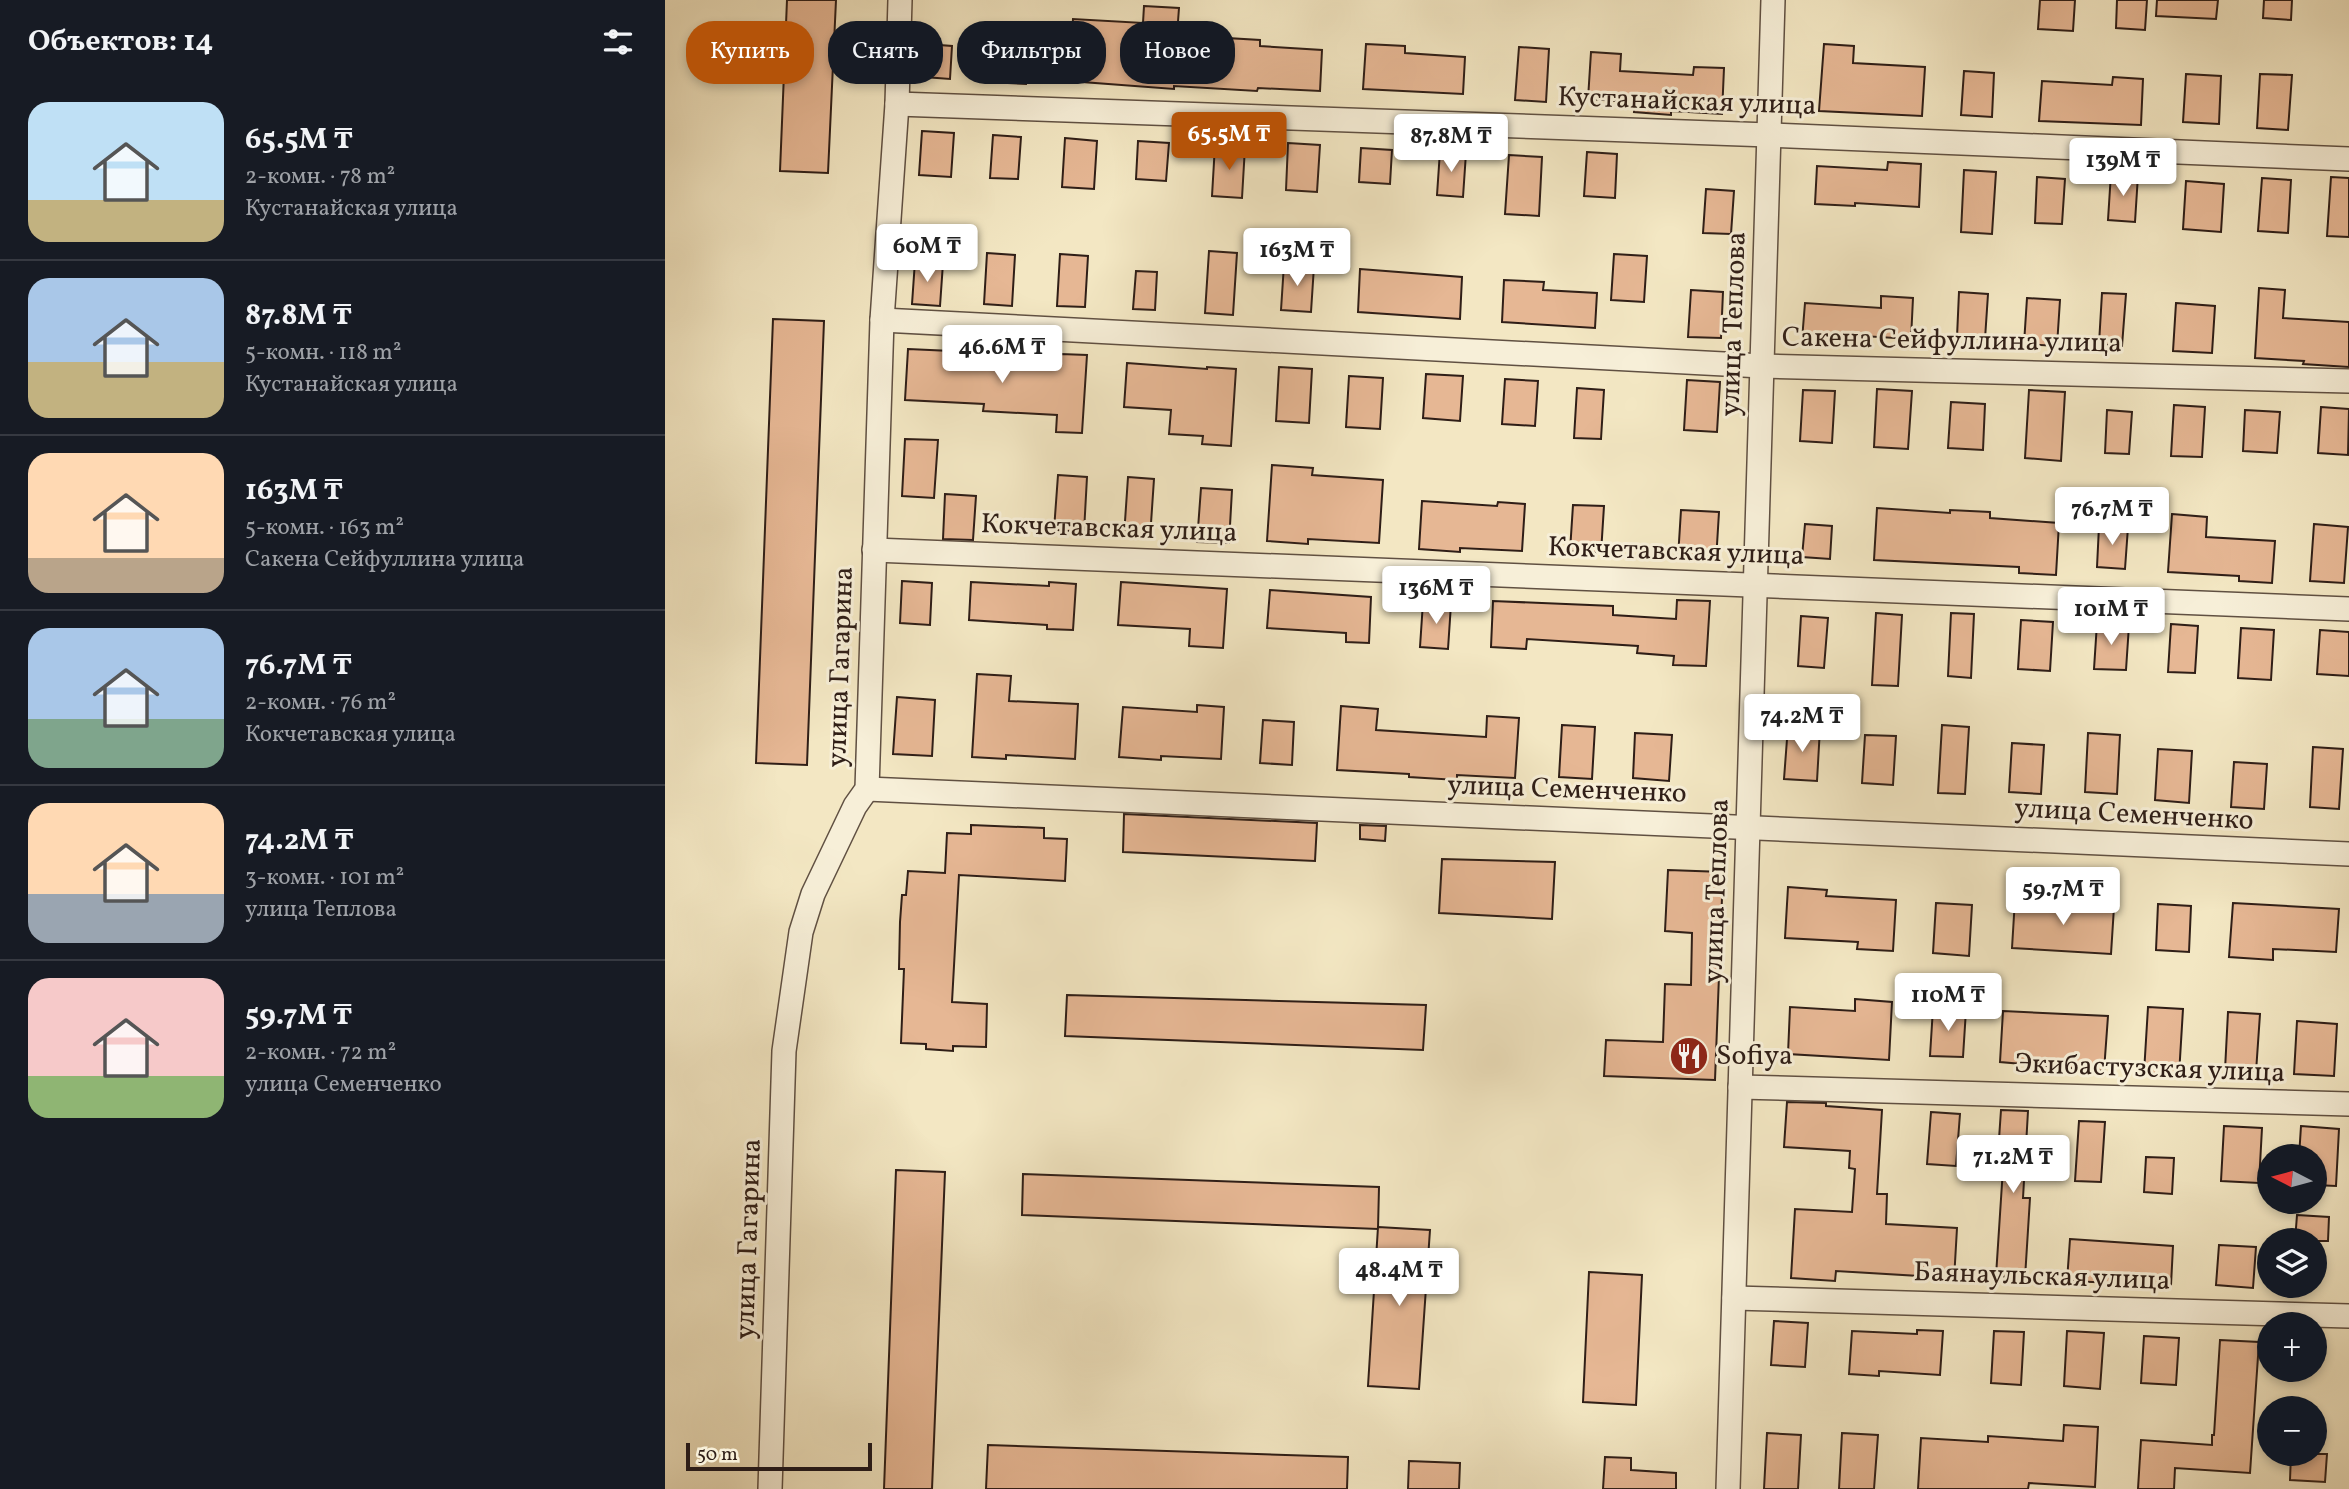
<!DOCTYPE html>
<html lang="ru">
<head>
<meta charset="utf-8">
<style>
	:root { --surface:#171b24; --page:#242831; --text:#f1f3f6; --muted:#9ea1a6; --line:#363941; --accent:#b45309 }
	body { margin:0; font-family:Vollkorn,serif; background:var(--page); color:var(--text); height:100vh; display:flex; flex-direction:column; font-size:26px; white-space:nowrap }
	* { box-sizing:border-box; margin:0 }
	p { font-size:23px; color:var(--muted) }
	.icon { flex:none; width:38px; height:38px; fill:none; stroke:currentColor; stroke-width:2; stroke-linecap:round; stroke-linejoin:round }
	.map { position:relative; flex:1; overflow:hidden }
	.drawer { display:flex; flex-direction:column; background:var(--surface); width:665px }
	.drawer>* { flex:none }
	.guide { position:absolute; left:21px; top:21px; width:665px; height:63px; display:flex; gap:14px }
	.needle { width:46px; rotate:276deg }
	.fabs { position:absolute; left:1592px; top:1144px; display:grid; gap:14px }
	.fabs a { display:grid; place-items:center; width:70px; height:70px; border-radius:50%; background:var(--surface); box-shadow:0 4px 10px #0003; font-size:35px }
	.scale { position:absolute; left:21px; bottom:18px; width:186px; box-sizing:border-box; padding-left:7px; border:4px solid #2f1e17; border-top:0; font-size:19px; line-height:24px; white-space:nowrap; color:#2f1e17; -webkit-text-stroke:5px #f7efd8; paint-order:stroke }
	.price { position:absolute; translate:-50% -60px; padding:0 16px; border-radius:7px; background:#fff; color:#222; font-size:23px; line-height:46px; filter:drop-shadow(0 2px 4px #0008) }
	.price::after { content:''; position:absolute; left:50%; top:42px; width:21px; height:16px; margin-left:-10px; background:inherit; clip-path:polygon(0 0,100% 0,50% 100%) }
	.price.active { background:var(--accent); color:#fff }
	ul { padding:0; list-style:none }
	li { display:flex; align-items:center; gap:21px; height:175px; padding:0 28px }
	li+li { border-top:2px solid var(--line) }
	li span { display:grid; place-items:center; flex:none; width:196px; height:140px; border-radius:21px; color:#555 }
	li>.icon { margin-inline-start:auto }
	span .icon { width:84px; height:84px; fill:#fffc; stroke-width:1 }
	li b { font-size:30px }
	h2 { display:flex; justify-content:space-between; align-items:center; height:84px; padding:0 28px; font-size:30px }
	.chip { padding:0 24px; border-radius:28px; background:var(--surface); box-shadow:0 4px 10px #0003; font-size:24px; line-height:63px }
	.chip.active { background:var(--accent); color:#fff }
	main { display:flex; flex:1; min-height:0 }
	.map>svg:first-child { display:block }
	.building { fill:#e6b794; stroke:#2f1e17; stroke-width:2 }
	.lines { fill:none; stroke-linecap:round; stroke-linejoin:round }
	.minor-casing { stroke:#605042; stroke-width:26 }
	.minor { stroke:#f7efd8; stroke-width:23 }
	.labels { text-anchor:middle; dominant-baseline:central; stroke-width:6; stroke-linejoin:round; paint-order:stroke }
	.street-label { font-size:28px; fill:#2f1e17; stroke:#f7efd8 }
	.poi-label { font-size:28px; fill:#2f1e17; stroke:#f7efd8; text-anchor:start }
</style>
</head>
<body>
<main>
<section class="drawer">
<h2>Объектов: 14<svg class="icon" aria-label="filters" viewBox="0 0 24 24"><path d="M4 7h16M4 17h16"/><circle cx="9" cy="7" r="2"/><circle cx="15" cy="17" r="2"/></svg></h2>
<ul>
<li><span style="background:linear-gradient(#bfe0f5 70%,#c2b280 0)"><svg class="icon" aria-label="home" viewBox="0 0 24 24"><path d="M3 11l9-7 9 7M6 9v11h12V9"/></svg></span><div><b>65.5M ₸</b><p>2-комн. · 78 m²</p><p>Кустанайская улица</p></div></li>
<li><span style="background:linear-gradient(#a9c7e8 60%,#c2b280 0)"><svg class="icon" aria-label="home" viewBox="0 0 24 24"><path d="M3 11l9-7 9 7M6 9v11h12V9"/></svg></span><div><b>87.8M ₸</b><p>5-комн. · 118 m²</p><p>Кустанайская улица</p></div></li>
<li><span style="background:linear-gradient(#ffd9b3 75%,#b9a48a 0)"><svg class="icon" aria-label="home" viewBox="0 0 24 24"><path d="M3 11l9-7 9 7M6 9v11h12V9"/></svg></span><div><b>163M ₸</b><p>5-комн. · 163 m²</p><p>Сакена Сейфуллина улица</p></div></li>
<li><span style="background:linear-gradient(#a9c7e8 65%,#7fa58c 0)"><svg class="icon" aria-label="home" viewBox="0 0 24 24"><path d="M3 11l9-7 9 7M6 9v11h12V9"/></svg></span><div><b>76.7M ₸</b><p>2-комн. · 76 m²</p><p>Кокчетавская улица</p></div></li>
<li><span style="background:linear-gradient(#ffd9b3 65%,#9aa5b1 0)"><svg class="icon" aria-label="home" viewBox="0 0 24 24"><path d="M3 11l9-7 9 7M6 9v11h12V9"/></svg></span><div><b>74.2M ₸</b><p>3-комн. · 101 m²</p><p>улица Теплова</p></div></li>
<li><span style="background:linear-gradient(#f6c9c9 70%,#8fb573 0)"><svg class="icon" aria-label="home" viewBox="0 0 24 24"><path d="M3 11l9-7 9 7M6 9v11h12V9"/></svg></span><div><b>59.7M ₸</b><p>2-комн. · 72 m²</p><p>улица Семенченко</p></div></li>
</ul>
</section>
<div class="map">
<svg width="1684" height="1489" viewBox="0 0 1684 1489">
	<rect width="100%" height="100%" fill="#f3e7c3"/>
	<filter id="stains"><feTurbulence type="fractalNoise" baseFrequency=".00286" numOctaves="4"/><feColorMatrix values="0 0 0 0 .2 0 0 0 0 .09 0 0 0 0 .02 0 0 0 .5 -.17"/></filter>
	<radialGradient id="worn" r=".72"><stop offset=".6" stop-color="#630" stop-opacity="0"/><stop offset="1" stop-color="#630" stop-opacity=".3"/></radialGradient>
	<g class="building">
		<polygon points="122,0 171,0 163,173 115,171"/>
		<polygon points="1375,0 1410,0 1408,31 1373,29"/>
		<polygon points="1452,0 1482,0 1480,30 1451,28"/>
		<polygon points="1492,0 1553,0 1551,19 1491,16"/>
		<polygon points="1599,0 1627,0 1626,20 1598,18"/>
		<polygon points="479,6 514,8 512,35 595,40 595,46 657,50 655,91 593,88 592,91 509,86 509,89 404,81 408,19 478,23"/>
		<polygon points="327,31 365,34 361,84 323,82"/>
		<polygon points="261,44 287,46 285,79 259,77"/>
		<polygon points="701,44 740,46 740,53 800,57 798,94 698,89"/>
		<polygon points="1159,44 1189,46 1188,63 1260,67 1257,116 1154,111"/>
		<polygon points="854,47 884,49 881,102 850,100"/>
		<polygon points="926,52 956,54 955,71 1028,75 1029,67 1059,68 1057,114 1006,111 1006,115 969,112 970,102 923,99"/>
		<polygon points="1299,71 1329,73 1327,117 1296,115"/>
		<polygon points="1521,74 1556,76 1554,124 1518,122"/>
		<polygon points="1595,74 1627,75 1623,130 1592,128"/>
		<polygon points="1448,77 1478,79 1476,125 1374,121 1377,81 1447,85"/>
		<polygon points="257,131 289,133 286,177 254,175"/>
		<polygon points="328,135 356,137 353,179 325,178"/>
		<polygon points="400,138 432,141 429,189 397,187"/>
		<polygon points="473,141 504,143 501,181 471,179"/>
		<polygon points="623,143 655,145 652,192 621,190"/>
		<polygon points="550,145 580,147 577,198 547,196"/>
		<polygon points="696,148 727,150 725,184 694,182"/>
		<polygon points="775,151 801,153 798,197 772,195"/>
		<polygon points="922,152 952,154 950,198 919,196"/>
		<polygon points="844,155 877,157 874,216 840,214"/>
		<polygon points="1223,162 1256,164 1254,207 1190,203 1190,206 1150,204 1152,166 1222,170"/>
		<polygon points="1299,170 1331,172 1327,234 1296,232"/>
		<polygon points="1446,173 1473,175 1470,222 1443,220"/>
		<polygon points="1372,177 1400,179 1397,224 1370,223"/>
		<polygon points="1666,177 1684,178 1684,237 1662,236"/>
		<polygon points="1597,178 1626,180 1623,233 1593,231"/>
		<polygon points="1521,181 1559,184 1556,232 1518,229"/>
		<polygon points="1041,189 1069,191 1066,234 1038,233"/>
		<polygon points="544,251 572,253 568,315 540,313"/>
		<polygon points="322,253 350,255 347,306 319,304"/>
		<polygon points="395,254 423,256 420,307 392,306"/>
		<polygon points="949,254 982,256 979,302 946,300"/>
		<polygon points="250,261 278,263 275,306 247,304"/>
		<polygon points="619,264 649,266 646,312 616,310"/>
		<polygon points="695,269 797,277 795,319 693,312"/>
		<polygon points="471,271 492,272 490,310 468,309"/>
		<polygon points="839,280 879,282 878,290 932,293 930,328 837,322"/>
		<polygon points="1594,288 1620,290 1618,318 1684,322 1684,367 1638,364 1639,361 1590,358"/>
		<polygon points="1026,290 1058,292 1056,338 1023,337"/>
		<polygon points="1294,292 1323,294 1320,339 1292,337"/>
		<polygon points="1437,293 1461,294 1457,346 1434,344"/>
		<polygon points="1216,296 1248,298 1246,339 1182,335 1182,342 1137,340 1140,303 1216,308"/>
		<polygon points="1362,298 1395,300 1392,346 1359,344"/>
		<polygon points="1511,303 1550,306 1547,353 1508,351"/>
		<polygon points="108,319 159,321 142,765 91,763"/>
		<polygon points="243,349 286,351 285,358 395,364 396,354 422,355 417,433 391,432 392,415 318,411 319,404 240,400"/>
		<polygon points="462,363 542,369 542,367 571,369 566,446 537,444 538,436 504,434 506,410 459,407"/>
		<polygon points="614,367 647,369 644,423 611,421"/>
		<polygon points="761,374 798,376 795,421 758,418"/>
		<polygon points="684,376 718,378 715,429 681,427"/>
		<polygon points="840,379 873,381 870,426 837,424"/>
		<polygon points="1022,380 1055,382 1052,432 1019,430"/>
		<polygon points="912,388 939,390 936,439 909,438"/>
		<polygon points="1212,389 1247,391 1243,449 1209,447"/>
		<polygon points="1138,390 1170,391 1167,443 1135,441"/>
		<polygon points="1364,390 1400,392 1396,461 1360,458"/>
		<polygon points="1286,402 1320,404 1318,450 1283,448"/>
		<polygon points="1509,405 1540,407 1537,457 1506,456"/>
		<polygon points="1656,407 1684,409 1683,455 1653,453"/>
		<polygon points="1442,410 1467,412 1464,454 1440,453"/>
		<polygon points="1580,410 1615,412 1612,453 1578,451"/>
		<polygon points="240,439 273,440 269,498 237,496"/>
		<polygon points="607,465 648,468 647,475 718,480 714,543 643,539 643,544 602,541"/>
		<polygon points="393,475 422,477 419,532 389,530"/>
		<polygon points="463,477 489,479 485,538 459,536"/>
		<polygon points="536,488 567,490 564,543 532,542"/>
		<polygon points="280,494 311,496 308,540 278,539"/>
		<polygon points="757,501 832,506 833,502 860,504 857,551 795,548 795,552 754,549"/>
		<polygon points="908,505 939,506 936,553 905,551"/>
		<polygon points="1212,508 1285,513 1285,510 1325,512 1325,518 1394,523 1391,575 1354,573 1354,567 1209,560"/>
		<polygon points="1016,510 1054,512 1051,561 1013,558"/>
		<polygon points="1507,514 1542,517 1541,537 1610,541 1607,583 1574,581 1574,576 1503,572"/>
		<polygon points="1140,524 1167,526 1165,559 1137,557"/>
		<polygon points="1649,524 1683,527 1679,583 1645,581"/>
		<polygon points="1434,526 1463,527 1460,569 1432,567"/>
		<polygon points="237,581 267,583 265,625 235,623"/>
		<polygon points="306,582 384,586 384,582 411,584 408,630 382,629 382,625 304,620"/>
		<polygon points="456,582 562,589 558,648 524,646 525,629 453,625"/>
		<polygon points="605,590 706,597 704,643 681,642 681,633 602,628"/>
		<polygon points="1012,600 1045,601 1041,666 1008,665 1009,656 972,653 973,646 862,639 861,649 826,647 828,601 948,606 948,615 1011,619"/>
		<polygon points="758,602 786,604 783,649 755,647"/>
		<polygon points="1211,613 1237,615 1233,686 1207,685"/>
		<polygon points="1286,613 1309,614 1306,678 1283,676"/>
		<polygon points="1136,616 1163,618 1159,668 1133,666"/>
		<polygon points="1356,620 1388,622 1385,671 1353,669"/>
		<polygon points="1432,623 1464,625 1461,670 1429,669"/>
		<polygon points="1506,624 1533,626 1530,673 1503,672"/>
		<polygon points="1576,628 1609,630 1606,680 1573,678"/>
		<polygon points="1655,630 1684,632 1684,676 1652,674"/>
		<polygon points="312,674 346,676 344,701 413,704 410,759 341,755 341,759 307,757"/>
		<polygon points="232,697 270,700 267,756 228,754"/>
		<polygon points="532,705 559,707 556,759 496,756 496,760 454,757 458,707 532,712"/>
		<polygon points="676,706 713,709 711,730 821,737 822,716 854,718 850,778 792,775 792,780 744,777 744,774 672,770"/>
		<polygon points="598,720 629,722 627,765 595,763"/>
		<polygon points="897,725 930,727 927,779 894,777"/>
		<polygon points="1277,725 1304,727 1300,794 1273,793"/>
		<polygon points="1123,726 1155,728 1152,781 1119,779"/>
		<polygon points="970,733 1007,735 1004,781 968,778"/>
		<polygon points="1423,733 1455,735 1452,794 1420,792"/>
		<polygon points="1200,735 1231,736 1228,785 1197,783"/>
		<polygon points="1347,743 1379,745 1376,794 1344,792"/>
		<polygon points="1648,747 1678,749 1674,809 1645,807"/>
		<polygon points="1493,749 1527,751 1524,803 1490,800"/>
		<polygon points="1569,762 1602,764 1599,809 1566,807"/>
		<polygon points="459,814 652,823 650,861 458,852"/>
		<polygon points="306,825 379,828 379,838 402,839 400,881 294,875 287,1002 322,1004 321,1047 288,1046 288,1051 261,1049 261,1044 236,1043 239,969 234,969 235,922 237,895 241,895 243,871 280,873 282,833 306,834"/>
		<polygon points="695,825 721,826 720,841 695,839"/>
		<polygon points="777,859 890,862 887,919 774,913"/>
		<polygon points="1003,870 1058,872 1050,1080 939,1076 941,1040 998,1042 1000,984 1026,985 1027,933 1000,931"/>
		<polygon points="1123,887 1162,890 1161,896 1231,900 1228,951 1192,949 1193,942 1120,938"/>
		<polygon points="1350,899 1449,907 1446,954 1347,948"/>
		<polygon points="1271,903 1307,905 1304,956 1268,953"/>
		<polygon points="1568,903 1674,909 1671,952 1608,949 1608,960 1564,957"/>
		<polygon points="1493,904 1526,906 1524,952 1491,950"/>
		<polygon points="402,995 761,1005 758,1050 400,1036"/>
		<polygon points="1190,999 1227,1002 1224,1060 1123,1054 1125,1007 1190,1011"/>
		<polygon points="1483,1007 1518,1009 1514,1075 1479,1073"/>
		<polygon points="1268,1008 1301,1010 1298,1057 1265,1056"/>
		<polygon points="1338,1011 1443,1016 1439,1071 1335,1062"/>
		<polygon points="1563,1012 1595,1014 1591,1072 1560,1070"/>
		<polygon points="1632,1021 1672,1024 1669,1076 1629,1074"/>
		<polygon points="1122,1102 1161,1103 1161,1106 1217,1110 1212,1194 1222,1194 1221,1224 1292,1228 1289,1280 1254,1278 1254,1276 1171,1271 1170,1281 1126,1278 1130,1209 1187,1212 1190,1169 1184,1168 1185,1151 1119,1147"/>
		<polygon points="1336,1110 1363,1111 1358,1198 1365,1198 1360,1278 1331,1276 1338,1168 1332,1168"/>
		<polygon points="1266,1112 1295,1114 1291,1166 1262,1164"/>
		<polygon points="1414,1121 1440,1122 1436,1182 1410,1181"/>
		<polygon points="1559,1126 1597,1128 1594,1183 1556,1181"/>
		<polygon points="1636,1126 1674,1129 1671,1186 1650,1185 1650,1157 1634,1157"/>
		<polygon points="1481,1157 1509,1158 1507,1194 1479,1192"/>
		<polygon points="231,1170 280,1172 267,1489 219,1489"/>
		<polygon points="358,1174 714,1187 713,1229 357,1215"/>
		<polygon points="1632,1215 1664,1217 1663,1241 1630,1241"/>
		<polygon points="713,1227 765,1230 754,1389 703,1386"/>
		<polygon points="1405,1239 1508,1246 1506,1285 1402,1281"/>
		<polygon points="1554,1245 1591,1247 1588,1288 1551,1285"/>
		<polygon points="924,1272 977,1275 971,1405 918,1402"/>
		<polygon points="1109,1321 1143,1323 1140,1367 1106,1365"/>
		<polygon points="1252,1330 1278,1331 1275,1375 1214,1371 1214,1376 1184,1374 1187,1331 1252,1334"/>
		<polygon points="1329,1331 1359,1332 1356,1385 1326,1383"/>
		<polygon points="1402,1331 1439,1333 1435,1389 1399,1386"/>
		<polygon points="1479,1336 1514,1338 1511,1385 1476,1383"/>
		<polygon points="1555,1340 1594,1342 1585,1473 1510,1468 1509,1489 1473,1489 1476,1440 1547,1445 1547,1435 1549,1435"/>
		<polygon points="1399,1425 1433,1427 1430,1487 1364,1483 1363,1489 1253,1489 1256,1438 1323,1442 1323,1436 1398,1441"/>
		<polygon points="1102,1433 1136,1435 1133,1489 1099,1489"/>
		<polygon points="1177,1433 1213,1435 1209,1489 1174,1489"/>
		<polygon points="323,1445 683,1457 682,1489 321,1489"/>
		<polygon points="1626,1454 1662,1454 1660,1482 1625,1480"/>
		<polygon points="940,1457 966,1458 966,1470 1011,1473 1011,1489 938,1489"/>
		<polygon points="744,1461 795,1463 794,1489 743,1489"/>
	</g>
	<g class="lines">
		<g class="minor-casing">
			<g id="minor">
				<polyline points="232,104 1104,135 1684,159"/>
				<polyline points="217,320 1097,366 1684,381"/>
				<polyline points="209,550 1684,609"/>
				<polyline points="202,789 1684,854"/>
				<polyline points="1075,1087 1684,1104"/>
				<polyline points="1069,1298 1684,1316"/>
				<polyline points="105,1489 119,1051 136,932 148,894 190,806 202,789 217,320 232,104 235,0"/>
				<polyline points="1063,1489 1108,0"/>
			</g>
		</g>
		<use href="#minor" class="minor"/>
	</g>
	<defs>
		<g id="restaurant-disc" transform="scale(2.0125)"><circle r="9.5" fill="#8f2418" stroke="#f7efd8"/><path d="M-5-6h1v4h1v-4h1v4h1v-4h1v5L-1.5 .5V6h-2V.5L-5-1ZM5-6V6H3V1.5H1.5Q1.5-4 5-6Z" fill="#fff"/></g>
	</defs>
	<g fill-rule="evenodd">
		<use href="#restaurant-disc" x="1024" y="1056"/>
	</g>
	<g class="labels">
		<g class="street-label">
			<text transform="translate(1022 102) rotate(2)">Кустанайская улица</text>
			<text transform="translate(1069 324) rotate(-88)">улица Теплова</text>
			<text transform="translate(1287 341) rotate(1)">Сакена Сейфуллина улица</text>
			<text transform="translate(444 529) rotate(2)">Кокчетавская улица</text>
			<text transform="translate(1011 552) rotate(2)">Кокчетавская улица</text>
			<text transform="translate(176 667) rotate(-88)">улица Гагарина</text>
			<text transform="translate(902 790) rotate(2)">улица Семенченко</text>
			<text transform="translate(1469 815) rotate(3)">улица Семенченко</text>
			<text transform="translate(1052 891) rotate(-88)">улица Теплова</text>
			<text transform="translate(1485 1069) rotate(2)">Экибастузская улица</text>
			<text transform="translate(84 1239) rotate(-88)">улица Гагарина</text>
			<text transform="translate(1377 1277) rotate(2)">Баянаульская улица</text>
		</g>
		<g class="poi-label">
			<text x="1051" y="1056">Sofiya</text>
		</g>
	</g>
	<rect width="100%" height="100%" filter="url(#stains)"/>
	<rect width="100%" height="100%" fill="url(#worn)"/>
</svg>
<div class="fabs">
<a><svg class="needle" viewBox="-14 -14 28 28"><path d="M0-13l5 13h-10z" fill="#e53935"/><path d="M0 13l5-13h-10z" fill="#9ea1a6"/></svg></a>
<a><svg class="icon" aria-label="layers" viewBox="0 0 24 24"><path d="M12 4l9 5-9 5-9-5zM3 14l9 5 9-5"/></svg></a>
<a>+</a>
<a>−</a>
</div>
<div class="scale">50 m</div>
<b class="price active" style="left:564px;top:172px">65.5M ₸</b>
<b class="price" style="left:786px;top:174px">87.8M ₸</b>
<b class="price" style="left:1458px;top:198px">139M ₸</b>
<b class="price" style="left:262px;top:284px">60M ₸</b>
<b class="price" style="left:632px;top:288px">163M ₸</b>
<b class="price" style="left:337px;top:385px">46.6M ₸</b>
<b class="price" style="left:1447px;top:547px">76.7M ₸</b>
<b class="price" style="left:771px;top:626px">136M ₸</b>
<b class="price" style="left:1446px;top:647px">101M ₸</b>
<b class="price" style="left:1137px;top:754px">74.2M ₸</b>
<b class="price" style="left:1398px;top:927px">59.7M ₸</b>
<b class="price" style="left:1283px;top:1033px">110M ₸</b>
<b class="price" style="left:1348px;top:1195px">71.2M ₸</b>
<b class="price" style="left:734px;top:1308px">48.4M ₸</b>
<div class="guide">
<a class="chip active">Купить</a>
<a class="chip">Снять</a>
<a class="chip">Фильтры</a>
<a class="chip">Новое</a>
</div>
</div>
</main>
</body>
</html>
